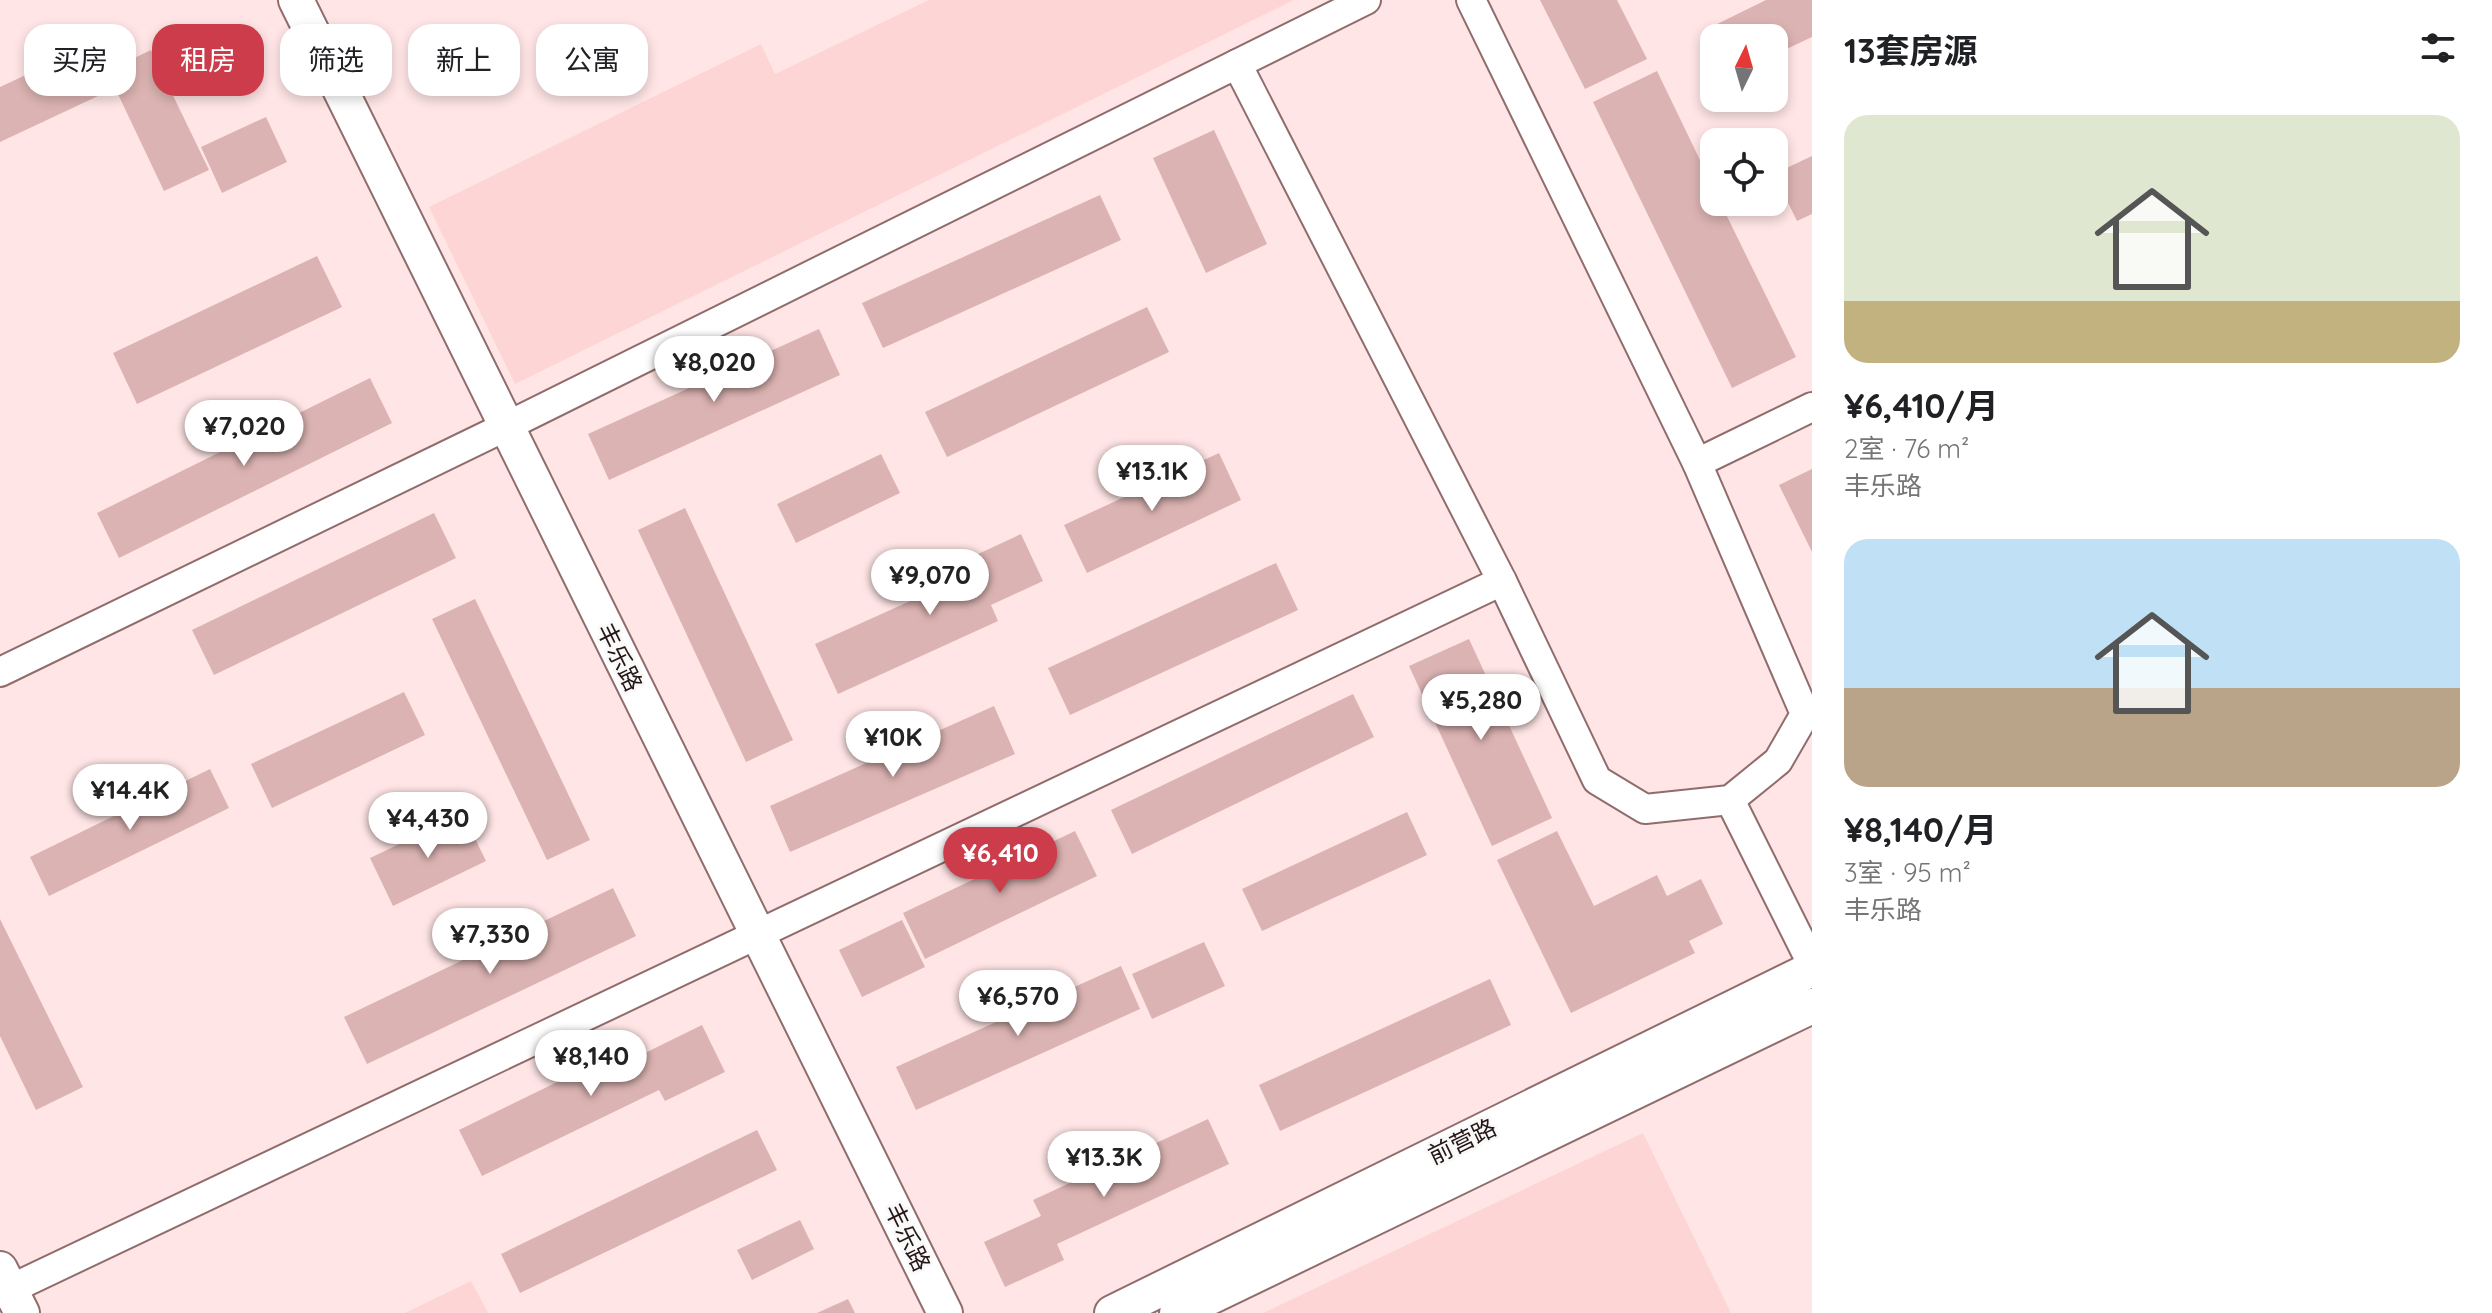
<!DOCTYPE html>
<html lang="zh">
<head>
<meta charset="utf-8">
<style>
	:root { --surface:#fff; --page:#f6f6f6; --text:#202124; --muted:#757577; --accent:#cc3c4b }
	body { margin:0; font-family:Quicksand,"Noto Sans SC",sans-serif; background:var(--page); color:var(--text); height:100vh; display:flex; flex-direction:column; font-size:30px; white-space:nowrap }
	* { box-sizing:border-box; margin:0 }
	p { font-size:26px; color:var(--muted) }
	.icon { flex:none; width:44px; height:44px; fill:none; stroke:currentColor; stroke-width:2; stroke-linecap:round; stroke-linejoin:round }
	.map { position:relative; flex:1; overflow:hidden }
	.drawer { display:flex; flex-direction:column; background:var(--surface); width:680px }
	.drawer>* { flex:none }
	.banner { position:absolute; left:24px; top:24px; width:760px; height:72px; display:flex; gap:16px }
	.needle { width:52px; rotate:5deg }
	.controls { position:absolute; left:1700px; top:24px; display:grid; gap:16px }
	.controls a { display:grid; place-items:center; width:88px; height:88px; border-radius:16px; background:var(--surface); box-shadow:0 4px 12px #0003; font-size:40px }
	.price { position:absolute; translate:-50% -68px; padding:0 18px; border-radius:28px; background:#fff; color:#222; font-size:26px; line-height:52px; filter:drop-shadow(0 2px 4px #0008) }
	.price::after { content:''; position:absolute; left:50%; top:48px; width:24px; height:18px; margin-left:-12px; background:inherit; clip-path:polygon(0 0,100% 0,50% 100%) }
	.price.on { background:var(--accent); color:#fff }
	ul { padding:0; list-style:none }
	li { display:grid; align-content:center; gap:16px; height:424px; padding:0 32px }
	li span { display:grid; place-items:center; height:248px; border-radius:24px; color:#555 }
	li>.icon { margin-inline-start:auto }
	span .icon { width:144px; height:144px; fill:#fffc; stroke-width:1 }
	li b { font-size:34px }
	h2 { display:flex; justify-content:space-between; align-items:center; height:96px; padding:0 32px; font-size:34px }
	.pill { padding:0 28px; border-radius:24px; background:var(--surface); box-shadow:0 4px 12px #0003; font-size:28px; line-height:72px }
	.pill.on { background:var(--accent); color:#fff }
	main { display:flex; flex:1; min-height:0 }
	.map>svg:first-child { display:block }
	.built { fill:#fed5d5 }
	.building { fill:#dbb3b2 }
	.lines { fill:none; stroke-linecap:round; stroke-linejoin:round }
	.minor-casing { stroke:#916c6c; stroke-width:32 }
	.tertiary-casing { stroke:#916c6c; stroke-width:38 }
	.minor { stroke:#fff; stroke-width:28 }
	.tertiary { stroke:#fff; stroke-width:34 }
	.labels { text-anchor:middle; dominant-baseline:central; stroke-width:6; stroke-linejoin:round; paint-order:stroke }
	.street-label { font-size:24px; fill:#261717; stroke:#f9f9f9 }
</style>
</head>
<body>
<main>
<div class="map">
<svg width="1812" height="1313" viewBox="0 0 1812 1313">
	<rect width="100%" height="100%" fill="#ffe5e5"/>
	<g class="built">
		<polygon points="929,0 1294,0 515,384 429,207 761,44 775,74"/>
		<polygon points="1643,1133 1731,1313 1263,1313"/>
		<polygon points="471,1281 488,1313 405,1313"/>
	</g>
	<g class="building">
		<polygon points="1540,0 1617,0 1647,59 1585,89"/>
		<polygon points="1766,0 1812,0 1812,37 1774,55 1774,38 1714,38 1714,49 1705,30"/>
		<polygon points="92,44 113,89 0,142 0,87"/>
		<polygon points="151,50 209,170 164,191 107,71"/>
		<polygon points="1657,71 1714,189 1714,202 1720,202 1796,357 1732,388 1593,102"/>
		<polygon points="266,117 287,162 222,193 201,147"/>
		<polygon points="1214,130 1267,244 1206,273 1153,158"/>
		<polygon points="1812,156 1812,214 1797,221 1774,174"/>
		<polygon points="1100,195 1121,240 883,348 862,303"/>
		<polygon points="317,256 342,307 137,404 113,353"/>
		<polygon points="1147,307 1169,352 947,457 925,412"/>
		<polygon points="819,329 840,375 609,480 588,434"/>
		<polygon points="370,378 392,423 119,558 97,513"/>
		<polygon points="1219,453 1241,500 1087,573 1064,525"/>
		<polygon points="881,454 900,493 796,543 777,504"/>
		<polygon points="1812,469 1812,552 1779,485"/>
		<polygon points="685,508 793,740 746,762 638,530"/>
		<polygon points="434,513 456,558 214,675 192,630"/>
		<polygon points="1021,534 1043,581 991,605 998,621 838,694 815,644 970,574 963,561"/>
		<polygon points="1276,563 1298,610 1070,715 1048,668"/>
		<polygon points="475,599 590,840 547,860 432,619"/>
		<polygon points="1469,639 1552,818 1492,846 1409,666"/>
		<polygon points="404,692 425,735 272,808 251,764"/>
		<polygon points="1353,694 1374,737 1132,854 1111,810"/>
		<polygon points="994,706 1015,754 790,852 770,806"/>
		<polygon points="210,769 229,808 49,896 30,857"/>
		<polygon points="1407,812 1427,855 1262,931 1242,889"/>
		<polygon points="463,814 486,861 393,906 370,858"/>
		<polygon points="1075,831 1097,876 925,959 903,913"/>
		<polygon points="1557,831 1594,906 1657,875 1667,896 1701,879 1723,924 1689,941 1695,953 1571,1013 1497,860"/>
		<polygon points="613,888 636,936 367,1064 344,1017"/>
		<polygon points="0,919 83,1087 36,1110 0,1036"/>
		<polygon points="902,920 925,967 862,997 839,950"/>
		<polygon points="1204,942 1225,986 1152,1019 1132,974"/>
		<polygon points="1121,966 1140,1009 916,1110 896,1067"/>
		<polygon points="1490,979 1511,1025 1280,1131 1259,1085"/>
		<polygon points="702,1025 725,1072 665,1101 659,1090 482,1176 459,1130 637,1043 643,1054"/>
		<polygon points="1208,1119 1229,1164 1057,1244 1064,1260 1005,1287 984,1242 1041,1216 1033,1200"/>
		<polygon points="757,1130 777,1170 520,1293 501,1254"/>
		<polygon points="800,1220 814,1249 752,1280 737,1250"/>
		<polygon points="848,1299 855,1313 817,1313"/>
	</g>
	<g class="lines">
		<g class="minor-casing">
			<g id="minor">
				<polyline points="1237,64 1502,581 1597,780 1645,809 1730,800 1778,761 1805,714 1697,463 1471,0"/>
				<polyline points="1697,463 1812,407"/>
				<polyline points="0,672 507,426 1366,0"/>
				<polyline points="1730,800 1812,964"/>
				<polyline points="0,1294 1502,581"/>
			</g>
		</g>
		<g class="tertiary-casing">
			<g id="tertiary">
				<polyline points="296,0 945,1313"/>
				<polyline points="0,1269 22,1313"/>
				<polyline points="1112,1313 1812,969"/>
				<polyline points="1177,1313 1812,1006"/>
			</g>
		</g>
		<use href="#minor" class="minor"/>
		<use href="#tertiary" class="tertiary"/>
	</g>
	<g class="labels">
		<g class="street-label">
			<text transform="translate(620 657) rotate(64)">丰乐路</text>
			<text transform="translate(1462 1141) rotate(-26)">前营路</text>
			<text transform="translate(908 1237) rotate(64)">丰乐路</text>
		</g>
	</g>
</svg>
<div class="controls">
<a><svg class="needle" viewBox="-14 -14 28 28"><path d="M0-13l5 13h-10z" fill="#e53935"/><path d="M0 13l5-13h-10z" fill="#757577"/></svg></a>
<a><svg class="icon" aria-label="locate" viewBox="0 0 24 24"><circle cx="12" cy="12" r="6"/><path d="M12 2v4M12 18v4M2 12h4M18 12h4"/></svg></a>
</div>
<b class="price" style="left:714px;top:404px">¥8,020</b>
<b class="price" style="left:244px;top:468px">¥7,020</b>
<b class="price" style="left:1152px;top:513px">¥13.1K</b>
<b class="price" style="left:930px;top:617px">¥9,070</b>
<b class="price" style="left:1481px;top:742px">¥5,280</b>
<b class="price" style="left:893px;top:779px">¥10K</b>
<b class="price" style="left:130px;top:832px">¥14.4K</b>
<b class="price" style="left:428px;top:860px">¥4,430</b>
<b class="price on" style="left:1000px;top:895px">¥6,410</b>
<b class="price" style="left:490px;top:976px">¥7,330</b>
<b class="price" style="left:1018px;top:1038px">¥6,570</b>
<b class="price" style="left:591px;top:1098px">¥8,140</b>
<b class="price" style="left:1104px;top:1199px">¥13.3K</b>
<div class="banner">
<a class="pill">买房</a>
<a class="pill on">租房</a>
<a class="pill">筛选</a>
<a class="pill">新上</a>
<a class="pill">公寓</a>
</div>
</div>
<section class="drawer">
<h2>13套房源<svg class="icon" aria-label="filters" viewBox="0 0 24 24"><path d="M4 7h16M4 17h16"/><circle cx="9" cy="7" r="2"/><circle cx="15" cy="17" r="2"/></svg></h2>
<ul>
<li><span style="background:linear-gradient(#dfe7d0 75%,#c2b280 0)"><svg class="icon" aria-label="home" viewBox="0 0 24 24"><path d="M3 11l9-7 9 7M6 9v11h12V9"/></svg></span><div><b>¥6,410/月</b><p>2室 · 76 m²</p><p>丰乐路</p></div></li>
<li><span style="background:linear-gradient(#bfe0f5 60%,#b9a48a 0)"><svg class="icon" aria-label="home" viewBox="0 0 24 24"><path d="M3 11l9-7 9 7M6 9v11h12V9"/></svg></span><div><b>¥8,140/月</b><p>3室 · 95 m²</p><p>丰乐路</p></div></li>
</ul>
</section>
</main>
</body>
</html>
